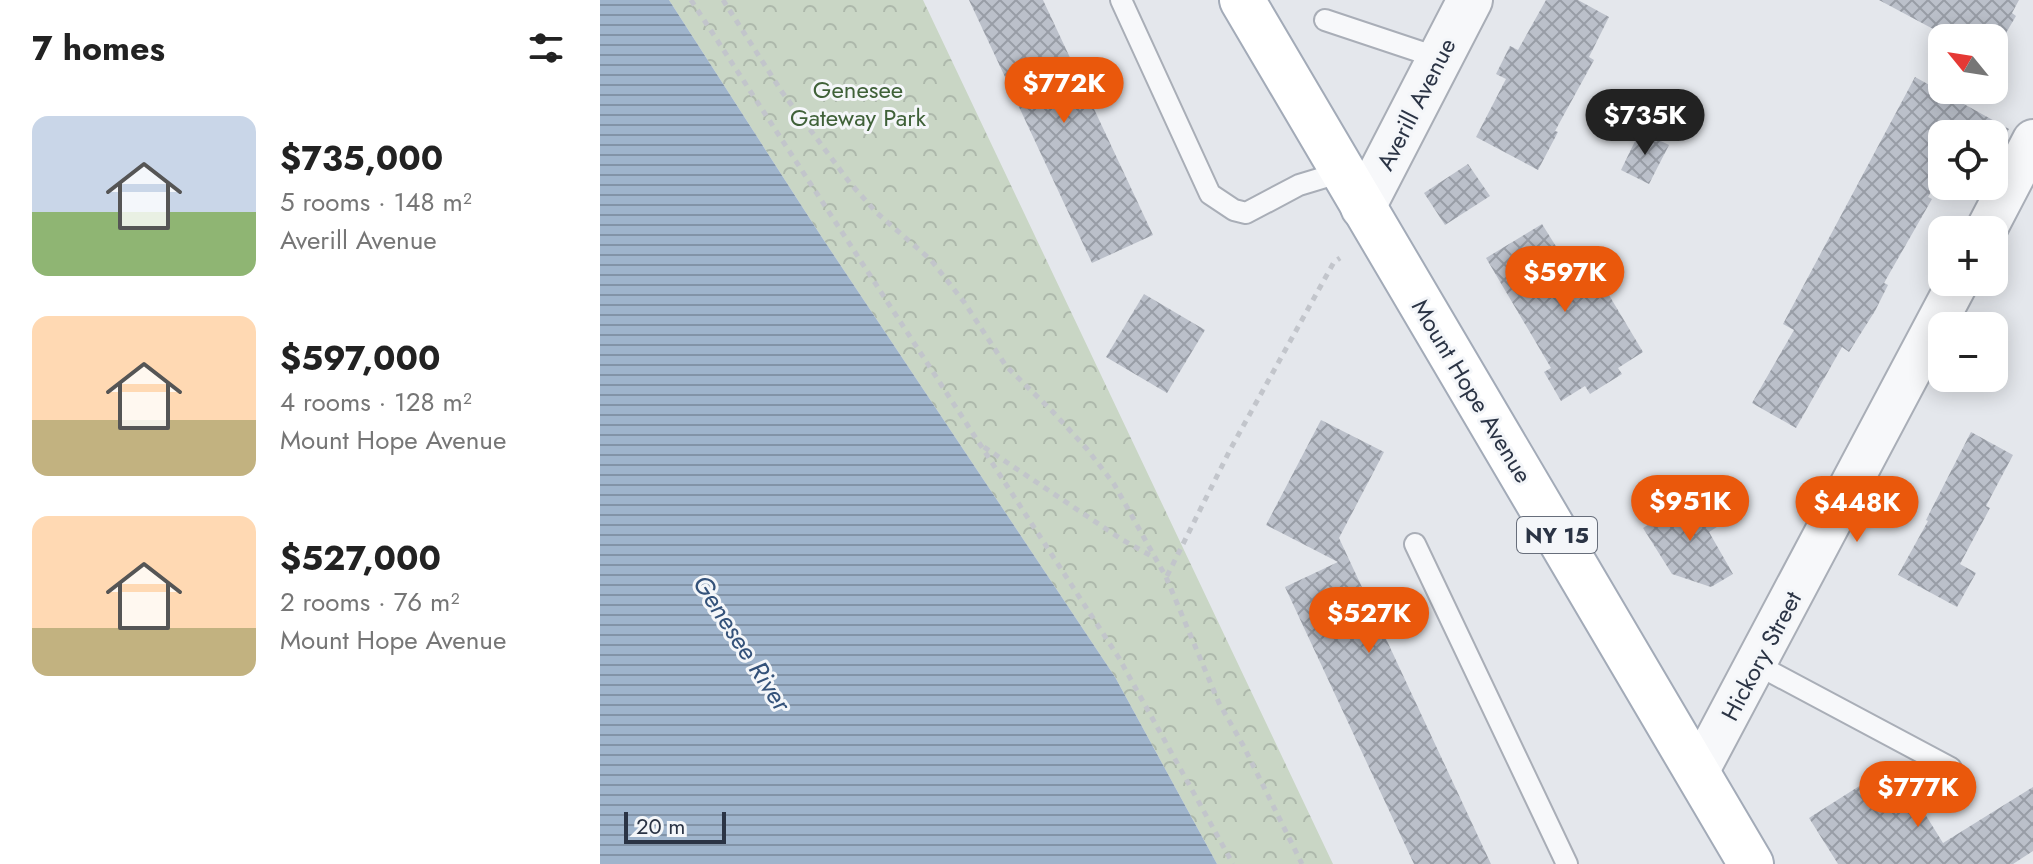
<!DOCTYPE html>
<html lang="en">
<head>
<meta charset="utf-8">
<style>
	:root { --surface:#fff; --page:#f6f6f6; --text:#222; --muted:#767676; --accent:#ea580c }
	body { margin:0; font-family:Jost,sans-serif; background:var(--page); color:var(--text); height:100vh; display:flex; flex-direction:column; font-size:30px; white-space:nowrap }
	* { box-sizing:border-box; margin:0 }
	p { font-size:26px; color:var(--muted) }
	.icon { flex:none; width:44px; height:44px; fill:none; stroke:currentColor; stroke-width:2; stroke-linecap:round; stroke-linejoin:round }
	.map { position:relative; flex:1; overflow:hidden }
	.details { display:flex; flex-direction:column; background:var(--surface); width:600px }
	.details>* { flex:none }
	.needle { width:52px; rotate:300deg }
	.buttons { position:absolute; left:1328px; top:24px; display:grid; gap:16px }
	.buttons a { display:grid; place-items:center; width:80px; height:80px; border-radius:16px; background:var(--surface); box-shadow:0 4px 20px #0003; font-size:40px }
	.scale { position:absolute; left:24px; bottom:20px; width:102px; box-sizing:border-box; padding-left:8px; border:4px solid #2b3445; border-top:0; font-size:22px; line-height:28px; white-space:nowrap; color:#2b3445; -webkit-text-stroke:6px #f4f6f9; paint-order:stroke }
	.price { position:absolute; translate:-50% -68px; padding:0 18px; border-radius:28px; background:var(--accent); color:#fff; font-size:26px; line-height:52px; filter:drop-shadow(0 2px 4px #0008) }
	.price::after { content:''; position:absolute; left:50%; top:48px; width:24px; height:18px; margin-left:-12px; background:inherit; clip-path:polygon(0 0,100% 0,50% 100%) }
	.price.on { background:#222; color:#fff }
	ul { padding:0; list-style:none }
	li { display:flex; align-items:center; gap:24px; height:200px; padding:0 32px }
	li span { display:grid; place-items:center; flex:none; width:224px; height:160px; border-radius:16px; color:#555 }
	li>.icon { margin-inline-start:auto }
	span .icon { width:96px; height:96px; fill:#fffc; stroke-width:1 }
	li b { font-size:34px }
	h2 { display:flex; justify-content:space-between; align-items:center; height:96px; padding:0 32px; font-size:34px }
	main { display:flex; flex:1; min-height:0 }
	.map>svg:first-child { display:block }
	.forest { fill:url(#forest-crowns) }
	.water { fill:url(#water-rules) }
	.building { fill:url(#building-cross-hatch) }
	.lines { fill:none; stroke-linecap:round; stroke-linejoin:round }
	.service-casing { stroke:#a9aeb7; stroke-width:24 }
	.minor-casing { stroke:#a9aeb7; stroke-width:44 }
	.tertiary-casing { stroke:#a9aeb7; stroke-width:48 }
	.primary-casing { stroke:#a3abb8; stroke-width:48 }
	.path { stroke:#c2c5cb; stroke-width:5; stroke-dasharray:6 6; stroke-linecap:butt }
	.service { stroke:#f7f8fa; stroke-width:20 }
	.minor { stroke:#f7f8fa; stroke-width:40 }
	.tertiary { stroke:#f7f8fa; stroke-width:44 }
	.primary { stroke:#fff; stroke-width:44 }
	.labels { text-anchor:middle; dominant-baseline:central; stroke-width:6; stroke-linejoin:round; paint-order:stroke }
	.shield { fill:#f4f6f9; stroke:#676e7b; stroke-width:2 }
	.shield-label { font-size:22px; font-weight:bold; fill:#2b3445 }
	.park-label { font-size:24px; fill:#3f6138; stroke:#f4f6f9 }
	.street-label { font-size:24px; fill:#2b3445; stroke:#f4f6f9 }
	.water-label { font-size:26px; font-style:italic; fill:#34527a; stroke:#f4f6f9 }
</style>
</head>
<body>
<main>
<section class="details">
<h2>7 homes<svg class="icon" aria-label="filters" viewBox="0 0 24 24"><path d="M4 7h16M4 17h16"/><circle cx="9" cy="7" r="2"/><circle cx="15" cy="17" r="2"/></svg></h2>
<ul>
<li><span style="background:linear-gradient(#c9d6e8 60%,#8fb573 0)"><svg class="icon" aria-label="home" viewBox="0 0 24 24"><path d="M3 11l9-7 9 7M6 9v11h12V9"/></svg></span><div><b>$735,000</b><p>5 rooms · 148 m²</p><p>Averill Avenue</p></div></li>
<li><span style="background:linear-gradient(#ffd9b3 65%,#c2b280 0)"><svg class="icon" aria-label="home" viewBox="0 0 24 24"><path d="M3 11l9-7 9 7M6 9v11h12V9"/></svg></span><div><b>$597,000</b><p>4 rooms · 128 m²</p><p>Mount Hope Avenue</p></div></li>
<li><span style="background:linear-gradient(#ffd9b3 70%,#c2b280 0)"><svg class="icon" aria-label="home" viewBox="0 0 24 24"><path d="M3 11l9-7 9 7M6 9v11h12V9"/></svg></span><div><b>$527,000</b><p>2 rooms · 76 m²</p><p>Mount Hope Avenue</p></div></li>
</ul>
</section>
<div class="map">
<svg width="1433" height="864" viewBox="0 0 1433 864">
	<defs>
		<pattern id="forest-crowns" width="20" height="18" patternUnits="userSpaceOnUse" patternTransform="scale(2)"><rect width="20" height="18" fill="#c9d6c5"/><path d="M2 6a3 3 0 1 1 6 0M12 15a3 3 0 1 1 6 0" fill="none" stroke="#adb8ab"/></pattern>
		<pattern id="water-rules" width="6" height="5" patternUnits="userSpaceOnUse" patternTransform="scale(2)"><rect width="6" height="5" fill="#9fb4cc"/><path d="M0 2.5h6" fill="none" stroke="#8293a7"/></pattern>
		<pattern id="building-cross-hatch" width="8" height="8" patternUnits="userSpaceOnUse" patternTransform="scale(2)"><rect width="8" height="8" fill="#bbc0ca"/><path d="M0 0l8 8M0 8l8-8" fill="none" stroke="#989da6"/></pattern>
	</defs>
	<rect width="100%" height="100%" fill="#e4e7ec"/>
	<polygon class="forest" points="69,0 323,0 733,864 617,864 515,677 221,236"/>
	<polygon class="water" points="0,0 69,0 221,236 515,677 617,864 0,864"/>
	<g class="building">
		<polygon points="369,0 443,0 553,235 492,263"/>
		<polygon points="946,0 978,0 1009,17 989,57 994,60 955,131 958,132 938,170 876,137 906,79 896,74 910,46 918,50"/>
		<polygon points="1279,0 1419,0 1412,13 1416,16 1403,38 1350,38"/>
		<polygon points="1315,77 1409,129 1397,150 1394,148 1394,134 1368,134 1342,120 1342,172 1328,197 1332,199 1284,283 1288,285 1275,311 1249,352 1242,347 1196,428 1152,403 1194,330 1183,324"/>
		<polygon points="1040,131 1069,145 1049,184 1021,170"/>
		<polygon points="868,164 890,196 845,225 824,193"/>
		<polygon points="942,224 977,280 994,270 1043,352 1018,368 1022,374 990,394 985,386 961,401 944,372 951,368 886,258"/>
		<polygon points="544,294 605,330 567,393 506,357"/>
		<polygon points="721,420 784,452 739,538 891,864 814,864 685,587 738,562 666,525"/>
		<polygon points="1371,432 1413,455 1386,506 1390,508 1360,564 1376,573 1357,607 1298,575 1328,521 1326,520"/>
		<polygon points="1099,492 1120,525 1109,532 1133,574 1111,587 1072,574 1043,528"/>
		<polygon points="1294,764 1343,843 1433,787 1433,851 1413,864 1238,864 1209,818"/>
	</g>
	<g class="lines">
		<g class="service-casing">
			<g id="service">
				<polyline points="521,0 610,194 634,210 646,213 699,185 742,172"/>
				<polyline points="725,20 839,58"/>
				<polyline points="815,544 967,864"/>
				<polyline points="1156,664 1351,768"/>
			</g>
		</g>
		<g class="minor-casing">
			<g id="minor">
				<polyline points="1386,230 1433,140"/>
				<polyline points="1097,774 1358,282"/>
			</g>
		</g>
		<g class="tertiary-casing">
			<polyline id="tertiary" points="763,207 870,0"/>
		</g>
		<g class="primary-casing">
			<polyline id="primary" points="642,0 1151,864"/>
		</g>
		<g class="path">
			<polyline points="91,0 519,658 633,864"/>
			<polyline points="123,0 182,92 250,183 277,213 331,260 364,302 406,366 452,411 487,449 514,484 566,577 619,703 643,745 702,864"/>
			<polyline points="384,447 521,539 553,557"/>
			<polyline points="567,576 631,448 734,262 740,258"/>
		</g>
		<use href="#service" class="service"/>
		<use href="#minor" class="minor"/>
		<use href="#tertiary" class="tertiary"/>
		<use href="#primary" class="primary"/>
	</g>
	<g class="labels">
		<rect class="shield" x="917" y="517" width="80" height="36" rx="6"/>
		<g class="shield-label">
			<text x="957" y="535">NY 15</text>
		</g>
		<g class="park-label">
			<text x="258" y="89">Genesee<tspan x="258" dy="28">Gateway Park</tspan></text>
		</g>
		<g class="street-label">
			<text transform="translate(816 104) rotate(-63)">Averill Avenue</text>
			<text transform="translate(872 391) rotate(59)">Mount Hope Avenue</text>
			<text transform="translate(1161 656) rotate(-62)">Hickory Street</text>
		</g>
		<g class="water-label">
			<text transform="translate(142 643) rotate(57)">Genesee River</text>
		</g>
	</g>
</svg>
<div class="buttons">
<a><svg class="needle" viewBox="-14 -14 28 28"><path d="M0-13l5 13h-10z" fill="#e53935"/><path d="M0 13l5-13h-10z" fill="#767676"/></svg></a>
<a><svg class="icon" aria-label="locate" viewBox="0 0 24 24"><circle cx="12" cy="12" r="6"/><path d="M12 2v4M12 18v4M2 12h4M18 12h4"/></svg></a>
<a>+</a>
<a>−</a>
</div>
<div class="scale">20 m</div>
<b class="price" style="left:464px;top:125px">$772K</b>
<b class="price on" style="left:1045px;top:157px">$735K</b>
<b class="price" style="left:965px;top:314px">$597K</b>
<b class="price" style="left:1090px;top:543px">$951K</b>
<b class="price" style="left:1257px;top:544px">$448K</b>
<b class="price" style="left:769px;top:655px">$527K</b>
<b class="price" style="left:1318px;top:829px">$777K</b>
</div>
</main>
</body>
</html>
